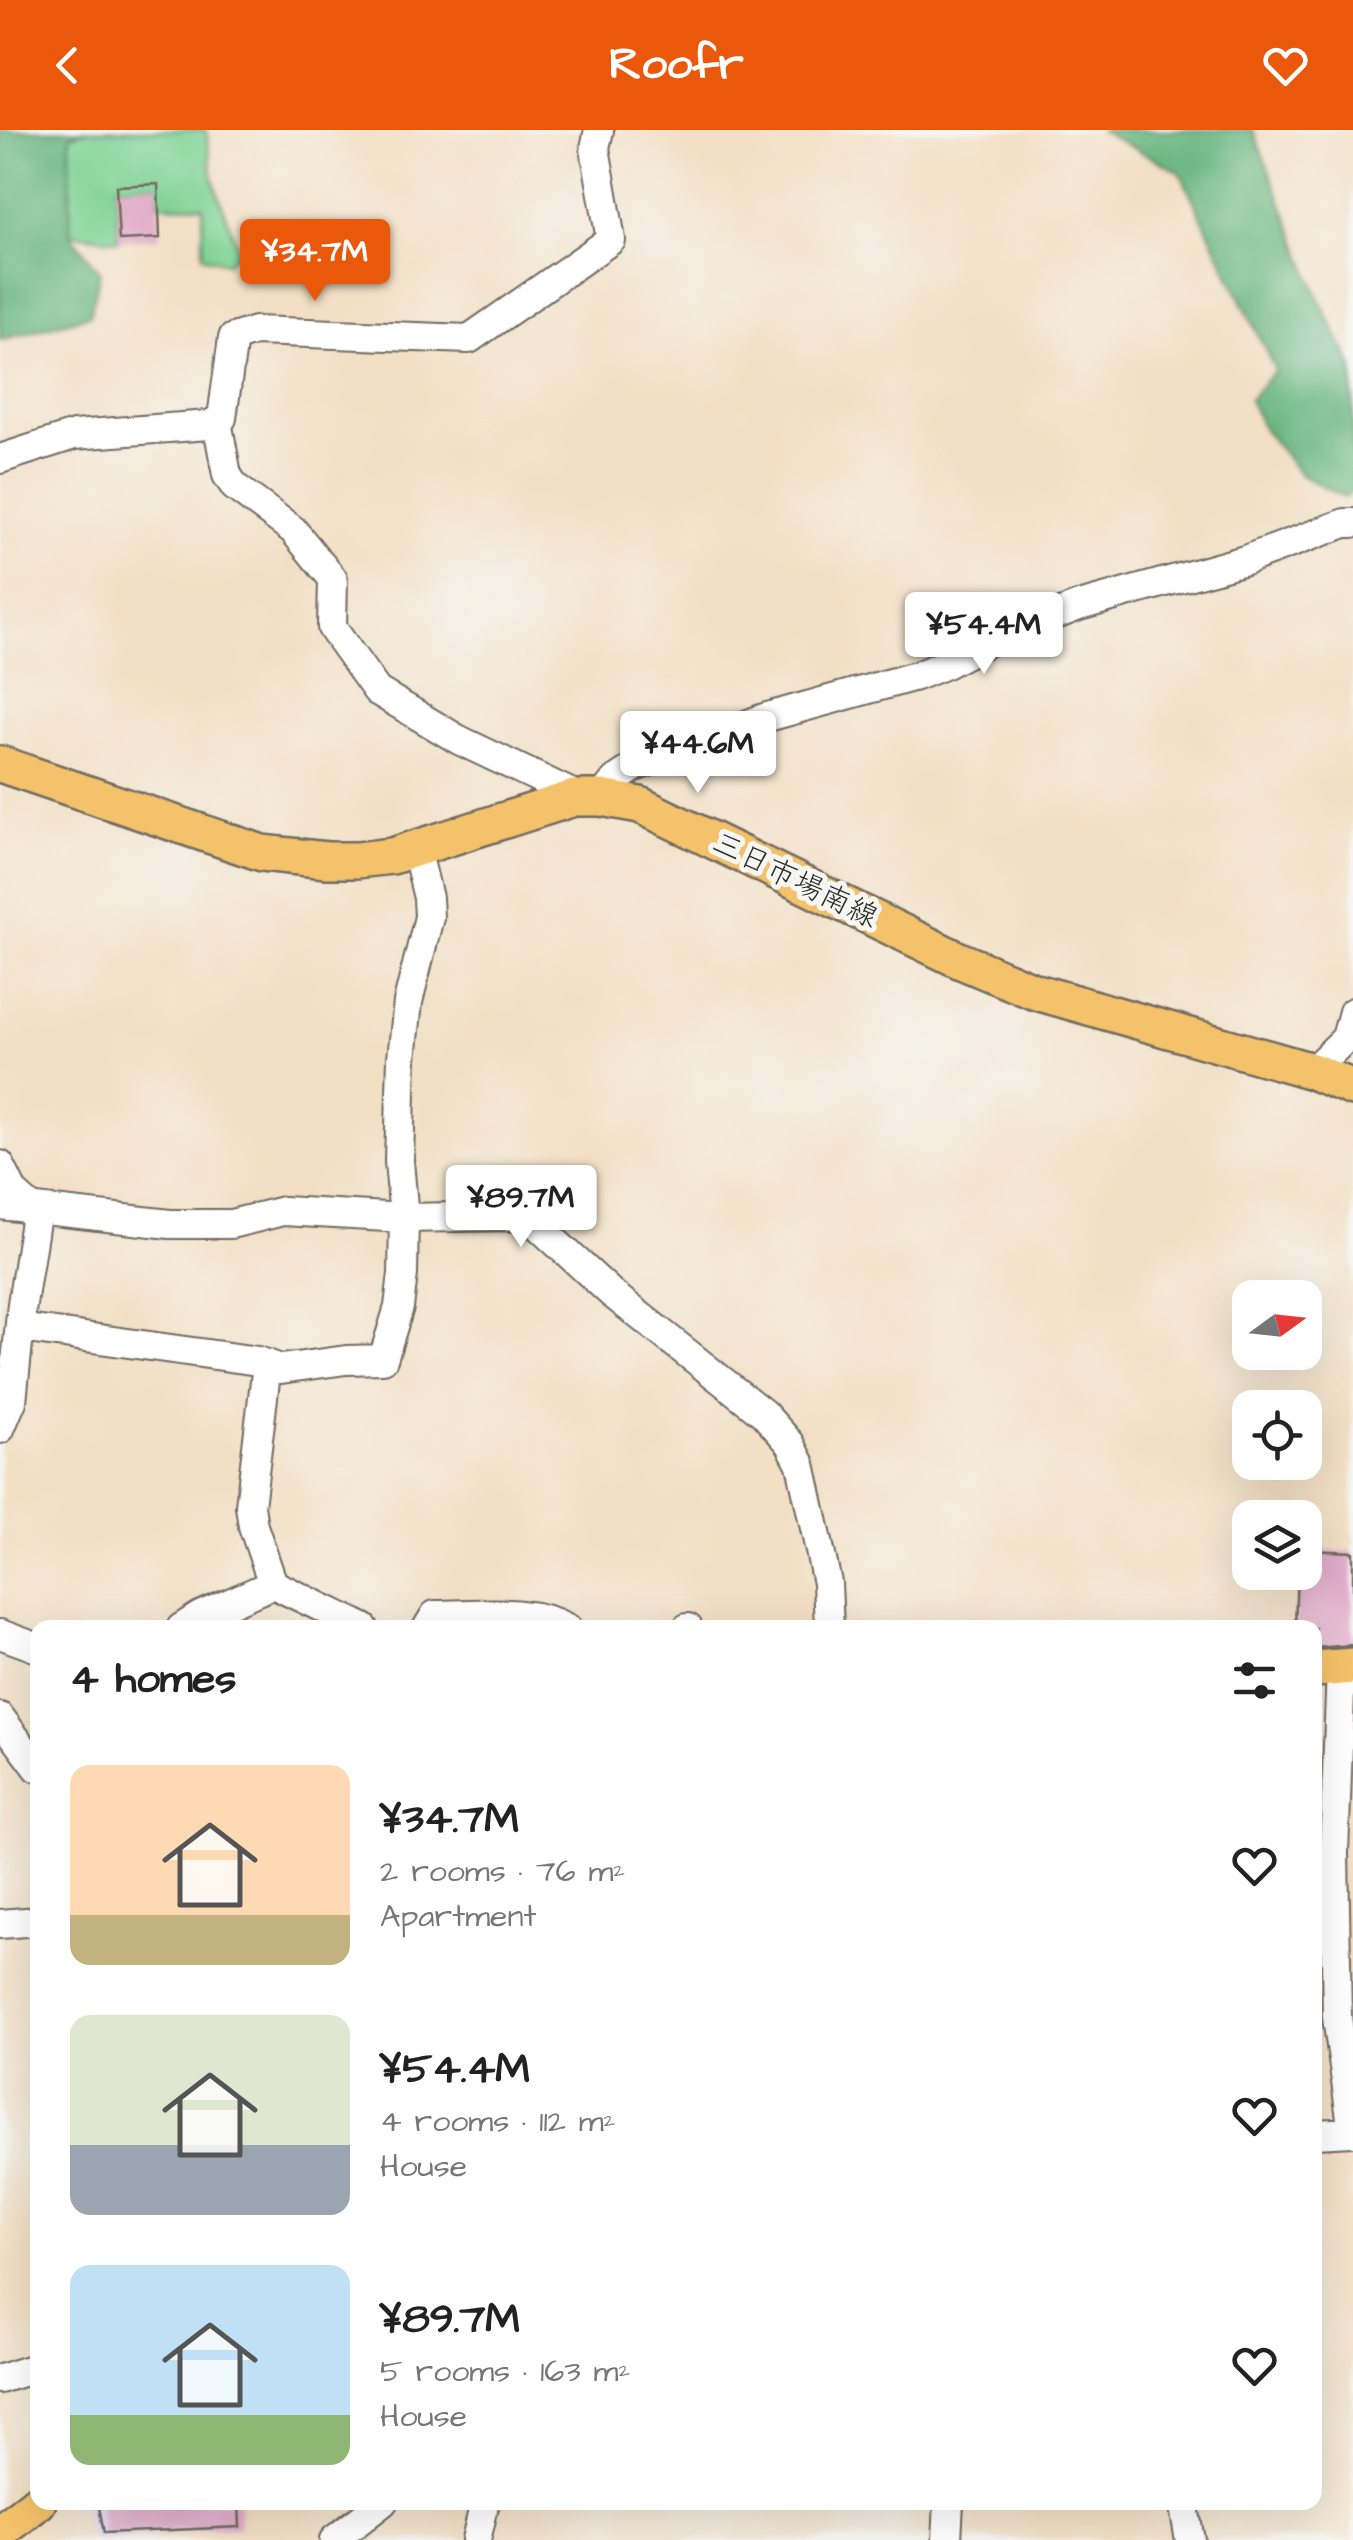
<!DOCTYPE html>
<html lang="en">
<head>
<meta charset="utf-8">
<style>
	:root { --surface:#fff; --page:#f2f2f2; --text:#222; --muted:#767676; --accent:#ea580c }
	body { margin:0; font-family:"Architects Daughter","Klee One",sans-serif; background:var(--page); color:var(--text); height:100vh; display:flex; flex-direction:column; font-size:38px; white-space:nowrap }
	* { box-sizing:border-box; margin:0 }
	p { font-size:32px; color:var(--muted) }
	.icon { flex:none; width:55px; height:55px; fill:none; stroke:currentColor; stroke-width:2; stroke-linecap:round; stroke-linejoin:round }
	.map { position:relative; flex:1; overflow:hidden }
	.drawer { position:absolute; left:30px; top:1490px; width:1292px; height:890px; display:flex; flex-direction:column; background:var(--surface); border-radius:20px; box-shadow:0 10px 40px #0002 }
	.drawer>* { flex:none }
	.needle { width:65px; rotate:75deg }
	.fabs { position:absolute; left:1232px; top:1150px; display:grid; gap:20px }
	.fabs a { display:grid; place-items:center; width:90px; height:90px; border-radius:20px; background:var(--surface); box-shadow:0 10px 40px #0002; font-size:50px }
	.price { position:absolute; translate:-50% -85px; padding:0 22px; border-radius:10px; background:#fff; color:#222; font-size:32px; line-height:65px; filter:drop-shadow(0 2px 5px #0008) }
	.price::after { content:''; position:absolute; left:50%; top:60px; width:30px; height:22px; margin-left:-15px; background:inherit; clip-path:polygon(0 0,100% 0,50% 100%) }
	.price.on { background:var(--accent); color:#fff }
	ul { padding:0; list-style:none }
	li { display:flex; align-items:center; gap:30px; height:250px; padding:0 40px }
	li span { display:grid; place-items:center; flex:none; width:280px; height:200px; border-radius:20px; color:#555 }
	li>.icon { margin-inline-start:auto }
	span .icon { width:120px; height:120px; fill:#fffc; stroke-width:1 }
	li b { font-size:42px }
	h2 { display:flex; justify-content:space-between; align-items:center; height:120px; padding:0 40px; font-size:42px }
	header { display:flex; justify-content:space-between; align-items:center; height:130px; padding:0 40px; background:var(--accent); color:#fff; font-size:45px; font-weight:700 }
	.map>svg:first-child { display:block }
	.built { fill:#e4d3f2 }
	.green { fill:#80d395; stroke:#567f60; stroke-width:2.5 }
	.forest { fill:#68b57e; stroke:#4a7054; stroke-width:2.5 }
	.building { fill:#e1adca }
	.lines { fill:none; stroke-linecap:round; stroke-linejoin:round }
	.minor-casing { stroke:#716a61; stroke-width:32 }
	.major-casing { stroke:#716a61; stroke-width:40 }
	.minor { stroke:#fff; stroke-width:28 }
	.major { stroke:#f4c26a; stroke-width:35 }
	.labels { text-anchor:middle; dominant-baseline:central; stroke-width:10; stroke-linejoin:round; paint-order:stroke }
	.street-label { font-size:30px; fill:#2b2b2b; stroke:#f6f6f2 }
</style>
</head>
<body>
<header><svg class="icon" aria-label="back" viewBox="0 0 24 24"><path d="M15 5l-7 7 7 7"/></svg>Roofr<svg class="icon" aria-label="heart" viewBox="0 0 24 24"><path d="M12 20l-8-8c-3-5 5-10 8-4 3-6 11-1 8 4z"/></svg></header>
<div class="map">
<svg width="1353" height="2410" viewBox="0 0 1353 2410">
	<rect width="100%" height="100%" fill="#f6f6f2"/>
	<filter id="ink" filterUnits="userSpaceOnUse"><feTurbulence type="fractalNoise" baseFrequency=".01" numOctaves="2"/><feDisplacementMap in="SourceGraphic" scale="20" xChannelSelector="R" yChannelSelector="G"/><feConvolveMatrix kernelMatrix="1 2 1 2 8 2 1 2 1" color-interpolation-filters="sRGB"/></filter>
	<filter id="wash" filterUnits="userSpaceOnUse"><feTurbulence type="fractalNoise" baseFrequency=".0048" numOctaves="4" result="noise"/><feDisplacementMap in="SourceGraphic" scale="40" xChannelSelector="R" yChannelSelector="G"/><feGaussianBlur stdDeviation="2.25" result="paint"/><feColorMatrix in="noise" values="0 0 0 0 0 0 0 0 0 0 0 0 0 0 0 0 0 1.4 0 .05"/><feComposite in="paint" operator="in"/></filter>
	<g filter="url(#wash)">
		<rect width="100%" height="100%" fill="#f2dfc4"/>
		<polygon class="built" points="81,2373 239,2373 240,2397 91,2410"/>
		<polygon class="green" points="87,0 206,0 213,49 239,122 227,133 203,126 203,76 159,75 157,54 116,56 119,110 70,103 70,4"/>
		<g class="forest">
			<polygon points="0,0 87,0 70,5 70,103 100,142 90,185 0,210"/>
			<polygon points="1099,0 1253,0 1322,175 1353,236 1353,361 1345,368 1301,345 1263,298 1249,270 1275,240 1180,42"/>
		</g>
		<g id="blocks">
			<g class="building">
				<polygon points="158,54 160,108 119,110 116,56"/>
				<polygon points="1305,1420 1353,1422 1353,1515 1315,1518 1315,1498 1295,1498 1297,1442 1305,1442"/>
				<polygon points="98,2372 239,2372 240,2397 104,2403"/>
			</g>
		</g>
	</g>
	<g filter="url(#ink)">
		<use href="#blocks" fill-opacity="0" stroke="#716a61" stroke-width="2.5"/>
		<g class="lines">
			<g class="minor-casing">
				<g id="minor">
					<polyline points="217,291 227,345 235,357 293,400 333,449 332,498 377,561 459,610 570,663 574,668"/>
					<polyline points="0,329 74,305 209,295 222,288 233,208 255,201 469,209 611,110 595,18 599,0"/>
					<polyline points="601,668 615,650 635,637 764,588 916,546 946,534 991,510 1079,476 1245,430 1345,393 1353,393"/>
					<polyline points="1312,941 1346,908 1353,882"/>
					<polyline points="0,1035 14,1063 31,1078 35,1091 22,1174 12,1271 0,1299"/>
					<polyline points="0,1075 170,1094 231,1094 283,1081 404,1088 513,1086 535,1093 611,1163 763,1283 790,1313 801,1334 827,1453 829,1498"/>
					<polyline points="20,1198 258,1231 281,1239 346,1230 383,1229 399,1177 403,1144 404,1088 399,1031 402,928 408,872 429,787 428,768 416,718"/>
					<polyline points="267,1234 250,1376 253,1396 273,1454"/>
					<polyline points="181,1498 200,1486 273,1454 364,1498"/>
					<path d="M427,1498L435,1485C477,1485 529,1477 567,1498"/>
					<polyline points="687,1498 688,1498"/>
					<polyline points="0,1504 38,1518"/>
					<polyline points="1341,1537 1334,1723 1337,1887 1353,2002"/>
					<polyline points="0,1587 38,1638"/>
					<polyline points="0,1794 38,1791"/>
					<polyline points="1315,2004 1352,2002"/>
					<polyline points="0,2249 38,2237"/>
					<polyline points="1183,2372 1190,2410"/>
					<polyline points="334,2410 383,2372"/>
					<polyline points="476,2410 485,2372"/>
					<polyline points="947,2410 949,2372"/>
				</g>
			</g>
			<g class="major-casing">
				<g id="major">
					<polyline points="0,634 262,723 327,730 357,730 392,726 574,668 601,668 640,675 959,830 1033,861 1312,941 1353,958"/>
					<polyline points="1315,1539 1353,1536"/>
					<polyline points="0,2402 38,2372"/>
				</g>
			</g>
			<use href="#minor" class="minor"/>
			<use href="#major" class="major"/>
		</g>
	</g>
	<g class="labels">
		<g class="street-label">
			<text transform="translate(795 750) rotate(26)">三日市場南線</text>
		</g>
	</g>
</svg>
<div class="fabs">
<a><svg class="needle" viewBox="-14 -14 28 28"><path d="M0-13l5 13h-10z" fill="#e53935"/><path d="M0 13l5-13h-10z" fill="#767676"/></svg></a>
<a><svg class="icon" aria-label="locate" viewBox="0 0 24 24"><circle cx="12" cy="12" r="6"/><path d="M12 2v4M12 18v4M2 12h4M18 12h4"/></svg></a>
<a><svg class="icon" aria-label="layers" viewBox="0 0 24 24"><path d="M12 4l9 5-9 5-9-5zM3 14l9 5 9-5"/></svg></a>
</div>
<b class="price on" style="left:315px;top:174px">¥34.7M</b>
<b class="price" style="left:984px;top:547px">¥54.4M</b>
<b class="price" style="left:698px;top:666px">¥44.6M</b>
<b class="price" style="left:521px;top:1120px">¥89.7M</b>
<section class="drawer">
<h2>4 homes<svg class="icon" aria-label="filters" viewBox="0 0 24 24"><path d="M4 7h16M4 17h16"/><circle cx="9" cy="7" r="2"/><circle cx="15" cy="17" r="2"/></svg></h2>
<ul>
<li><span style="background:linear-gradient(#ffd9b3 75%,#c2b280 0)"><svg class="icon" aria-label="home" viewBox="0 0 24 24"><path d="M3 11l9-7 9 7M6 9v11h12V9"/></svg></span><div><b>¥34.7M</b><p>2 rooms · 76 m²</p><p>Apartment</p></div><svg class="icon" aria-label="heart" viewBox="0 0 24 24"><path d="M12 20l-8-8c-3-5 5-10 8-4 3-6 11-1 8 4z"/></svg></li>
<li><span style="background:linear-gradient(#dfe7d0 65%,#9aa5b1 0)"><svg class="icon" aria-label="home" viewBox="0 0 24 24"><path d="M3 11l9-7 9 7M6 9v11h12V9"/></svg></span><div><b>¥54.4M</b><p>4 rooms · 112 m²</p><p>House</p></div><svg class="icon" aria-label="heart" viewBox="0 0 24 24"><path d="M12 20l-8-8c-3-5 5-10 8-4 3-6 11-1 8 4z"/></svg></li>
<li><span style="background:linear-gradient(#bfe0f5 75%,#8fb573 0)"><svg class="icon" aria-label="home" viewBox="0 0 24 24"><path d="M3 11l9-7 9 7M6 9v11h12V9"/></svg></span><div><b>¥89.7M</b><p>5 rooms · 163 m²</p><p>House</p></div><svg class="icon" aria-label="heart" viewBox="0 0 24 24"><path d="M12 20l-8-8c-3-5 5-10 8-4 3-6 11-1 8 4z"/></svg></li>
</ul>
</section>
</div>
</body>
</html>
